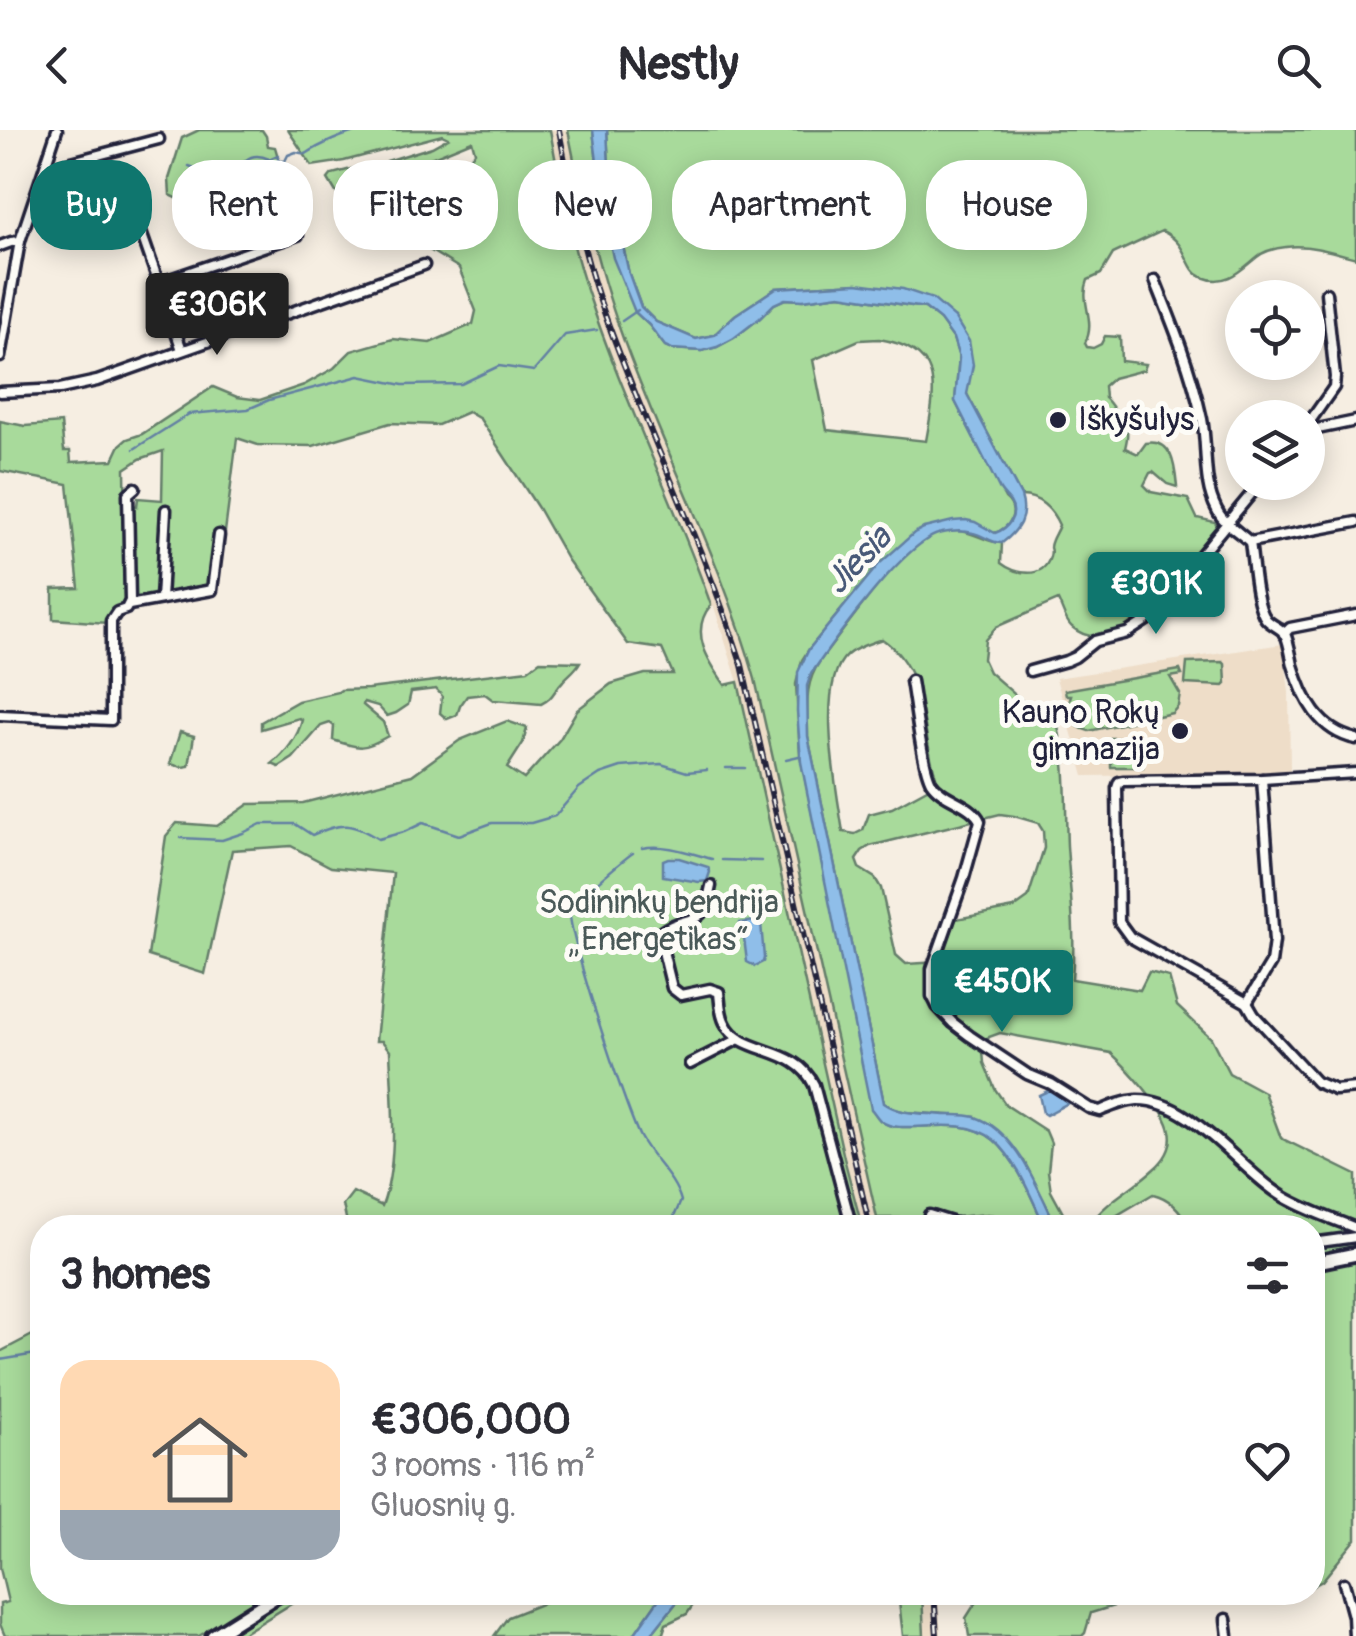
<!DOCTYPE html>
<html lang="en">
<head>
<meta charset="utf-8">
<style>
	:root { --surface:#fff; --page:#f7f7f7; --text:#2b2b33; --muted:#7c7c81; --accent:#0f766e }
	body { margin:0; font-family:Pangolin,sans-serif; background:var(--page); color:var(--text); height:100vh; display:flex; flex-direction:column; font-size:38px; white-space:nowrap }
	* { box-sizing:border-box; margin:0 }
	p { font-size:32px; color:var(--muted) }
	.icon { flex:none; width:55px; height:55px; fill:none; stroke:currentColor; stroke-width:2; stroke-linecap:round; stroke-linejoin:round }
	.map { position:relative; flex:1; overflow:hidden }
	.panel { position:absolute; left:30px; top:1085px; width:1295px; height:390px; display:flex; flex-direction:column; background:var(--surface); border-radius:40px; box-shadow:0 5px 25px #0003 }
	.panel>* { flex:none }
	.banner { position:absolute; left:30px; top:30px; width:1298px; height:90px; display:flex; gap:20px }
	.tools { position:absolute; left:1225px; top:150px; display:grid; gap:20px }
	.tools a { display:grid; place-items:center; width:100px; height:100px; border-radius:50%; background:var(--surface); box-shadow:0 5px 25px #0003; font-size:50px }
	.price { position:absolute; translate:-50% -85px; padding:0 22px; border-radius:10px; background:var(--accent); color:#fff; font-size:32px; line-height:65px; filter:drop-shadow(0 2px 5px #0008) }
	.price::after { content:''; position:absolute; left:50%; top:60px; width:30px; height:22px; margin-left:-15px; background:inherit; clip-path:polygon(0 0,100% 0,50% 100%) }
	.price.selected { background:#222; color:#fff }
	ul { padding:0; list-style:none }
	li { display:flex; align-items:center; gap:30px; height:250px; padding:0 30px }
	li span { display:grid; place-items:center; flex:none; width:280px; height:200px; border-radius:30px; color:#555 }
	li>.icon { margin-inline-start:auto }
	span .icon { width:120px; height:120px; fill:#fffc; stroke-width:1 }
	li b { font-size:42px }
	h2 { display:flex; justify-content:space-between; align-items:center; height:120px; padding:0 30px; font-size:42px }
	.chip { padding:0 35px; border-radius:40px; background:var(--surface); box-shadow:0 5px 25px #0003; font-size:35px; line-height:90px }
	.chip.selected { background:var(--accent); color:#fff }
	header { display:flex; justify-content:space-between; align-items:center; height:130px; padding:0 30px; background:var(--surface); font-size:45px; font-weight:700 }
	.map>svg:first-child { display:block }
	.built { fill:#eeddc8 }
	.green { fill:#a8da9b; stroke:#657e6b; stroke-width:2.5; fill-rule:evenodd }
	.water { fill:#8fbee9; stroke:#6380a3; stroke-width:2.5 }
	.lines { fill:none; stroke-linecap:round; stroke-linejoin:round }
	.stream { stroke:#6380a3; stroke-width:2.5 }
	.street-casing { stroke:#22223b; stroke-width:15 }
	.primary-casing { stroke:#22223b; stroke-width:19 }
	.street { stroke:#fdfcf7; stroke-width:8 }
	.primary { stroke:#fdfcf7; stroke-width:11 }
	.rail-casing { stroke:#22223b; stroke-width:6 }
	.rail { stroke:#fdfcf7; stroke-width:2.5; stroke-dasharray:8; stroke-linecap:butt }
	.poi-dot { fill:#22223b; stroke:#fdfcf7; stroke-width:4 }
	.labels { text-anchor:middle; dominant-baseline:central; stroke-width:10; stroke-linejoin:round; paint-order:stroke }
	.poi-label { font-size:32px; fill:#22223b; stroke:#fdfcf7; text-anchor:start }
	.park-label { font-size:32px; fill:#4a5958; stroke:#fdfcf7 }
	.water-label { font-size:35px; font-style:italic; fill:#485978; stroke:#fdfcf7 }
</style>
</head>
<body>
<header><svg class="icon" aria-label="back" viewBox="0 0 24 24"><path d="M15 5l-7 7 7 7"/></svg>Nestly<svg class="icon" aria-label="search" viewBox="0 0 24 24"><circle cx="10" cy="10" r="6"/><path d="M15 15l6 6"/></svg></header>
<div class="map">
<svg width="1356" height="1506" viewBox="0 0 1356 1506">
	<rect width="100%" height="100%" fill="#f6eee2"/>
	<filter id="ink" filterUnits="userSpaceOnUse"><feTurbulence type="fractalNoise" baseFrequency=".01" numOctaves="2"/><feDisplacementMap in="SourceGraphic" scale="20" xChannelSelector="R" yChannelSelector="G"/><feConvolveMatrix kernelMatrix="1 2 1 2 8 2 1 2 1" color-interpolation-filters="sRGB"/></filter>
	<g filter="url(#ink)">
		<g class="built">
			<polygon points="550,0 568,0 591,106 622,203 715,427 743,504 767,593 880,1097 862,1097 844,1028 738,552 714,477 711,475 690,414 618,243 588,164 568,96"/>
			<polygon points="1283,514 1289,562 1290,640 1221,644 1180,642 1173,645 1084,646 1056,548"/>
			<polygon points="922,1463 938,1463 941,1506 924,1506"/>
		</g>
		<g class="green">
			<polygon points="199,0 262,0 266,6 268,16 275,17 283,44 293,54 238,91 208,83 170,65 169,49 182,8"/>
			<path d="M288,0H550C560,55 570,110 588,163C623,269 674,370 711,475C688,502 709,532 725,555L738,552L844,1028L862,1097H348L343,1075L353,1062L382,1076C399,1031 392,969 390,921L382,911H376L393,743L331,737L291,716L232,720L205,844L148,826L166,706L177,693L217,696L249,674L303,673L412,645L460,610L507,591L527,598L523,613L507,638L524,649L560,609L577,580L611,554L645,544H673L662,519L628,514L567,429L538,378L480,289L468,282L438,295L390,293L313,316L258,315L237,308L225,402H214L208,458L133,472L130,375L137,376L138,368L162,370L163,321L140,329L125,339L127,471C119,482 107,477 107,493L53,489V459L79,458L68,354L0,341V291L25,296L61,293L64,321H70L71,332L113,330L120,315L127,309L142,304L213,257L237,267L260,270L304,255L334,238L351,221L393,209L430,213L473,194L476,181L459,138L428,119L434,76L456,42L475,22L472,11L387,46V31L432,17L448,8L442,5L344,31L312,36Z"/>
			<path d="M568,0H593L603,80L635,182L649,195L665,216L672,219L702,221L717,217L734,208L760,188L774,174L785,169L803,170L840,165L925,178L940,190L953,208L959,227L955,271L1005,368C1020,380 1011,398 994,403L924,398L879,434L809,519L802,530L796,554L800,625L872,979C874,982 878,989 881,991C902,1008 959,981 994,1010C1018,1031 1032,1069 1045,1097H1024L1006,1087L988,1084L944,1088H877L755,549C721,428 662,318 620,200C597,134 581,68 568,0ZM879,209C946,220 935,260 926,311L827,300L813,230L859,210Z"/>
			<path d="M607,0H1356V128C1334,122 1309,114 1286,117C1277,118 1264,121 1257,127C1241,140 1226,157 1202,147C1184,139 1190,114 1162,101L1113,124L1101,144L1088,150C1079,173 1097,190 1085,213L1087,217L1093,218L1101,214L1105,206L1120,207L1121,231L1146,234L1144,240L1113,248L1104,256L1105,268C1109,271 1126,296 1127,301C1128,305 1126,314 1125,318L1138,324L1146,313C1173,308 1175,337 1177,357L1167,354L1153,342L1150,343L1144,355L1151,362L1188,369L1197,388L1215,392L1219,398C1193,429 1120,539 1072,497C1065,491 1062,478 1058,470L996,497L985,510L983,529L989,542L1035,582L1057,593C1068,634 1065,674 1067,716C1070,761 1076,804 1072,849L1140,860L1149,842L1169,847L1177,876L1211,908L1229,943L1264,962L1281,1008L1356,1045V1098L1350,1103L1313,1107L1312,1098L1189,1097C1182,1082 1170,1068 1153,1064L1104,1093L1102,1097H1057L1024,1031L976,987L906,982L894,979L884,973L808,606C808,577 803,556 820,531C843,501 902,416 934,404C941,402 950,401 957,401C974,401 986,413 1002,413L1001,433C1015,444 1043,450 1050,427C1053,415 1047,422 1052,410C1054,405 1057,401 1059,395C1052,379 1039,366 1021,366L967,264L955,188L858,153L776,158L735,185L714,205L696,209L656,192L641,177L629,144L610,55ZM882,509C929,541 920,605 938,653L892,678L869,684L863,700L855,704L843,702C837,663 815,553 847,525C856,517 871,513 882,509ZM1000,684L1014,686L1038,693L1043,701L1044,718L1028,768L1014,778L956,789L940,832L906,834L896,825L881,758L875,748L859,738L856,730L862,721L870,716ZM1000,903L1111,923C1123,934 1133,945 1143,957C1164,983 1187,1009 1155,1038C1134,1058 1107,1070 1090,1094H1074L1064,1085L1051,1061L1048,1041L1051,1013L1046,1001L1006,975L995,959L984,933L983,921L989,907Z"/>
			<polygon points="351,39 357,39 369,62 370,69 366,73 352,79 343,74 328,49 332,44"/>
			<path d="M540,531L580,532C575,541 569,544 563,551C554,560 553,569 541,574L493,570L485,564L467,566L460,576L457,585L447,589L440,583L442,566L436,559L411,562L408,575L396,583L387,586L378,576L364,572L363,575L383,592L388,606C364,620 359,619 333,610L334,596L330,593L321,596L293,628L279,637L272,634C285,624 298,607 302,590L299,588L261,599V592L298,571L338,562L341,560L368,559L528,540Z"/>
			<polygon points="1223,532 1225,534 1226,554 1224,556 1185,554 1187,533"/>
			<path d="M1180,540L1182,545L1170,547L1180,564L1178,576L1172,583L1089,601C1069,596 1065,582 1071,565H1066L1065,560Z"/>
			<polygon points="180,602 194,606 189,636 182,637 170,634"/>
			<rect x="1111" y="608" width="32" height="29"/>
			<polygon points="1356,1111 1356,1118 1313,1128 1312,1116"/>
			<polygon points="1356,1128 1356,1409 1322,1451 1313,1456 1312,1139"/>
			<polygon points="42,1200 42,1462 269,1463 199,1506 5,1506 0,1494 0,1474 8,1472 0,1438 0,1222"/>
			<polygon points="297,1463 309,1463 239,1506 223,1506"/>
			<polygon points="568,1463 663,1463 633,1506 494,1506 508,1487"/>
			<polygon points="684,1463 701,1463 687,1484 666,1494 662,1506 650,1506"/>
			<polygon points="898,1463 922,1463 924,1506 903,1506"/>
			<polygon points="982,1463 982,1462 1193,1463 1117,1475 1091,1483 1085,1503 1082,1506 969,1506 966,1488"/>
		</g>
		<g class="water">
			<path d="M593,0H607L610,55L629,144L641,177L656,192L696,209L714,205L735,185L776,158L857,153L903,159L933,169L955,188L969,211L973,235L967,264L1021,366C1028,387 1018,401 1002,413C990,413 984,405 973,403C963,400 952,401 942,403C906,409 833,512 811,544L807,556L808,606L884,973C901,985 923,983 944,985C954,985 966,984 975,987C1017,1000 1039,1062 1057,1097H1045C1032,1069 1018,1031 994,1010C959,981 902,1008 881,991C878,989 874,982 871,979L801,632L797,581L798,542L809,519L879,434L914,403L924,398L953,391L966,390L975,392L995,403C1007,399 1019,386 1010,372C1007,368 1003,365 1000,360L955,271L959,228L953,208L940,190L925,178L840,165L803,170L785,169L774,174L760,188L734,208L717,217L702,221L672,219L665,216L649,195L635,182L613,128L603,80Z"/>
			<polygon points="679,728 708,737 710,742 707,751 699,752 663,746 663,730 668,728"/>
			<polygon points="756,791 761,793 764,828 763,832 755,836 747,832 744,808 737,798 740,793"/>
			<polygon points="1050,960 1068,973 1046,985 1043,983 1039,965"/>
			<polygon points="663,1463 684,1463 650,1506 633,1506"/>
		</g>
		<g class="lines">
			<g class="stream">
				<path d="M189,36L235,52C239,33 249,20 269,29L278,25V31H285L288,25L296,22L306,24C321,14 345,4 362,0"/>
				<polyline points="622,191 638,180"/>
				<polyline points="134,319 189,284 248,279 269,270 359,246 403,255 461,254 499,236 534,241 565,205 597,200"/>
				<polyline points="786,629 799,626"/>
				<polyline points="726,638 745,638"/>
				<path d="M181,708L222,710L243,703L261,694H295L312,705C341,693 350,691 378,709L404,702L423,693L459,705L492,693H531L555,686L579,658L600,644L621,637L661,634L687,642L707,640"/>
				<path d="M642,718C664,713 690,723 712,729"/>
				<path d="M633,723C625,728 571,774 570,778C565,797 627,983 640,1007C652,1030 674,1046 681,1071L673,1089L656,1098"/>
				<polyline points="722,730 761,731"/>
				<polyline points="0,1230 42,1223"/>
			</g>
			<g class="street-casing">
				<g id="street">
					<polyline points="45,39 159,9"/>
					<polyline points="141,102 182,220"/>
					<polyline points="0,116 11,112 20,111"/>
					<path d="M1155,150C1174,197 1191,239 1202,289C1208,319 1202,352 1217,380C1223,393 1239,402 1250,412C1253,431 1255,475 1266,489C1271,495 1281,498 1285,504C1289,512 1291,526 1293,535C1303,569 1319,601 1356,609"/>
					<polyline points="158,153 298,105"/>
					<polyline points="0,227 20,111 57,0"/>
					<polyline points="0,262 60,259 97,251 424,135"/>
					<polyline points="1308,294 1334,257 1335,247 1326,163"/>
					<polyline points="1308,301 1356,291"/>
					<polyline points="1250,412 1356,392"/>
					<polyline points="161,469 166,380"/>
					<polyline points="129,475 212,460 219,405"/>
					<polyline points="1284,504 1290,498 1356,485"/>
					<polyline points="1030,541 1066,531 1075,527 1095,511 1127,503 1147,490 1261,352"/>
					<path d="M911,551C915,573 922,636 931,652C943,670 972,673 980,691L964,748L932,839V866L937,876L953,893L970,906L1027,944L1051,954L1089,978L1100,981C1112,976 1123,971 1137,970C1192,969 1240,1041 1284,1067C1306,1080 1332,1089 1356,1098"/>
					<polyline points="0,585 111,590 111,491 117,482 126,479 130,471 128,364 135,358"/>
					<polyline points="1356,643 1262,649 1123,651 1119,652 1117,658 1119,792 1130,807 1247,873 1254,885 1316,952 1335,960 1356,958"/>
					<path d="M711,756C702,803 690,781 661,802V813L672,858L681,865L710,859L719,862C720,872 720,884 725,893C740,926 795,914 814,955L852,1098"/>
					<polyline points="1247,873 1271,833 1274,811 1262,649"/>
					<polyline points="690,934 739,909"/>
					<polyline points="929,1085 971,1098"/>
					<polyline points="1312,1113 1356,1107"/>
					<polyline points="1344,1453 1353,1486 1354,1506"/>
					<polyline points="1226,1489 1228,1506"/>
				</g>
			</g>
			<g class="primary-casing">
				<g id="primary">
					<polyline points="1312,1133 1356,1124"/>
					<polyline points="213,1506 283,1462"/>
				</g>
			</g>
			<use href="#street" class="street"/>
			<use href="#primary" class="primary"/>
			<g class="rail-casing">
				<g id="rail">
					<path d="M559,0C570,58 581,115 600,171C643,294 702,411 742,535L870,1098"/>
					<polyline points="934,1462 937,1506"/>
				</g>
			</g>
			<use href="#rail" class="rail"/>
		</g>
	</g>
	<g class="poi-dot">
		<circle cx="1058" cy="290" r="10"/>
		<circle cx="1180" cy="601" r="10"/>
	</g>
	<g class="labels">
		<g class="poi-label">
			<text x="1078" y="290">Iškyšulys</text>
			<text x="1160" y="583" text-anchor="end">Kauno Rokų<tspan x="1160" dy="37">gimnazija</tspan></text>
		</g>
		<g class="park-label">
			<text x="659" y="773">Sodininkų bendrija<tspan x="659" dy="37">„Energetikas“</tspan></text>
		</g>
		<g class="water-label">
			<text transform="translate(858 430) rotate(-46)">Jiesia</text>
		</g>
	</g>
</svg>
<div class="tools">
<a><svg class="icon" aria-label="locate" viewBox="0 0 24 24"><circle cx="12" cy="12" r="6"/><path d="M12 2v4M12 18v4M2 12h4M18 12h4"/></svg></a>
<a><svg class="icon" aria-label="layers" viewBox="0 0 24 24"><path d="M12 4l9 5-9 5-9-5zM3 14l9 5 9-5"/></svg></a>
</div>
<b class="price selected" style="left:217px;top:228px">€306K</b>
<b class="price" style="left:1156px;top:507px">€301K</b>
<b class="price" style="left:1002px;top:905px">€450K</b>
<div class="banner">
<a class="chip selected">Buy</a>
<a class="chip">Rent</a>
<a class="chip">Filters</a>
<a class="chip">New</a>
<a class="chip">Apartment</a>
<a class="chip">House</a>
</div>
<section class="panel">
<h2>3 homes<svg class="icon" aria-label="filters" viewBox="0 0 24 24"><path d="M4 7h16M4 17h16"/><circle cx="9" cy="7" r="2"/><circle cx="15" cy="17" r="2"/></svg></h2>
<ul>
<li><span style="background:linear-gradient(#ffd9b3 75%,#9aa5b1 0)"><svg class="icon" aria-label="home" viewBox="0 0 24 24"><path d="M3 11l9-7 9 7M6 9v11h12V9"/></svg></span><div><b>€306,000</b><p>3 rooms · 116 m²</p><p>Gluosnių g.</p></div><svg class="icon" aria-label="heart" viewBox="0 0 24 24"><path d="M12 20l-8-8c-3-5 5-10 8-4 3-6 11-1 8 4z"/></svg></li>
</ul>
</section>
</div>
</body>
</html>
